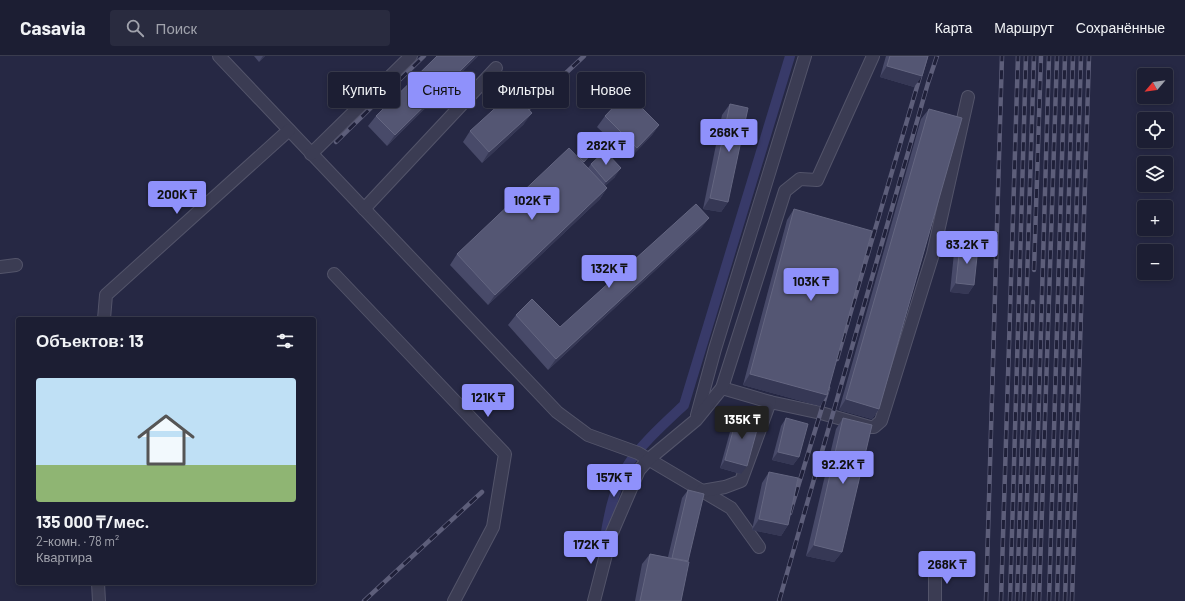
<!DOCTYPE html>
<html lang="ru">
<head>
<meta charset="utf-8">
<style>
	:root { --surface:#1c1e33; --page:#292b3f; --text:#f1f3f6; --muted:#a0a2ac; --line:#3a3c4e; --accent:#8f91fb }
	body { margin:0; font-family:Barlow,sans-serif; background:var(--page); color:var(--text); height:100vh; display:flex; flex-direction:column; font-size:15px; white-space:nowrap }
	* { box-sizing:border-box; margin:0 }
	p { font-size:13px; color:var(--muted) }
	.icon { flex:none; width:22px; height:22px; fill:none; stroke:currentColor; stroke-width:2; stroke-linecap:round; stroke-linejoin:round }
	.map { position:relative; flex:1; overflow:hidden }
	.side { position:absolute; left:16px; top:261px; width:300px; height:268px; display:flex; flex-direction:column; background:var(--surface); border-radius:4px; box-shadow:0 2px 6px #0003,0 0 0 1px var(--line) }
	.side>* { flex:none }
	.guide { position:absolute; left:328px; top:16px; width:380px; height:36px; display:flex; gap:8px }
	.needle { width:26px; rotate:241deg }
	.tools { position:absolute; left:1137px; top:12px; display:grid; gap:8px }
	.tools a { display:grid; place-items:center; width:36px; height:36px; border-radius:4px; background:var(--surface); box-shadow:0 2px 6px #0003,0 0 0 1px var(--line); font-size:20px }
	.price { position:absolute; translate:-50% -34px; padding:0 9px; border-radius:4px; background:var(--accent); color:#111; font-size:13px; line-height:26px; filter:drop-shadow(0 1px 2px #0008) }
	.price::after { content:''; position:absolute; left:50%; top:24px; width:12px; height:9px; margin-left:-6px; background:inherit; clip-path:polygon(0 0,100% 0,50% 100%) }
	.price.active { background:#222; color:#fff }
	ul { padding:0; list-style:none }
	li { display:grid; align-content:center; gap:8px; height:212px; padding:0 20px }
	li+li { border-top:1px solid var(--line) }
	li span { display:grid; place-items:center; height:124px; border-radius:4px; color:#555 }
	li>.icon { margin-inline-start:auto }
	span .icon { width:72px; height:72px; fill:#fffc; stroke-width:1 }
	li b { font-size:17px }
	h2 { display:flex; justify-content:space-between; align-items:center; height:48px; padding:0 20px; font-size:17px }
	.chip { padding:0 14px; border-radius:4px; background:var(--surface); box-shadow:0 2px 6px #0003,0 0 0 1px var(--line); font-size:14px; line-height:36px }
	.chip.active { background:var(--accent); color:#111 }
	header { display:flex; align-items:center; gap:24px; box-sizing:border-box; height:56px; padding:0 20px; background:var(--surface); border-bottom:1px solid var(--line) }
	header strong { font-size:19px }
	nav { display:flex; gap:22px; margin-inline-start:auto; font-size:14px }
	.search { width:280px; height:36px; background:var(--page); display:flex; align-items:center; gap:10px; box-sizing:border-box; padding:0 14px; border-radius:4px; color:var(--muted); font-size:15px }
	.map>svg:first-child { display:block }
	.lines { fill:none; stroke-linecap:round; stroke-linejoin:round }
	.canal { stroke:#383a69; stroke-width:10 }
	.minor-casing { stroke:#53546a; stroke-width:14 }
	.minor { stroke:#3b3c53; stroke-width:12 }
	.rail-casing { stroke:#5d5e7a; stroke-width:4.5 }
	.rail { stroke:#1f2039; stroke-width:3; stroke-dasharray:9; stroke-linecap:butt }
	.wall { fill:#484a69 }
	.shaded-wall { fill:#363855 }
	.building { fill:#545673; stroke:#646681 }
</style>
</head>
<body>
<header>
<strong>Casavia</strong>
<div class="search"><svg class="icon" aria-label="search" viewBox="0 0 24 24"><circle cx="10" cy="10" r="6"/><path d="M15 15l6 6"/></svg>Поиск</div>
<nav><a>Карта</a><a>Маршрут</a><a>Сохранённые</a></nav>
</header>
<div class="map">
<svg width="1185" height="545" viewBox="0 0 1185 545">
	<rect width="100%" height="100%" fill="#262844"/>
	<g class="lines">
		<path class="canal" d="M604,488C608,462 613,435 626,412C638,391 666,366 684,349L790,0"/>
		<g class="minor-casing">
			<g id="minor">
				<polyline points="219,0 557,356 588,379 638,397 731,452 759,491"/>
				<polyline points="311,98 411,0"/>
				<polyline points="364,153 496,12"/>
				<polyline points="0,211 16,209"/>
				<polyline points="334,218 505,398 493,471 454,545"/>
				<polyline points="104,263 106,239 289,74"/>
				<polyline points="770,346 821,357 870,371 874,371 881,365 933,198 968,41"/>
				<polyline points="697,359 715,293 805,0"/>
				<polyline points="702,435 725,431 741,425 770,346 722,332"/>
				<polyline points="98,527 99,545"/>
				<polyline points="594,545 611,479 639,414 649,403 696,364 722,332 785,135 800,123 817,124 873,0"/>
				<polyline points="935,545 935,513"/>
			</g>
		</g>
		<use href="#minor" class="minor"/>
		<g class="rail-casing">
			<g id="rail">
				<polyline points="520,60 584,0"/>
				<polyline points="336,86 424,0"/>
				<polyline points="1034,214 1041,0"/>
				<polyline points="837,303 926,0"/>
				<polyline points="790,457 828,332"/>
				<polyline points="364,545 482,436"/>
				<polyline points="779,545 928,27 937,0"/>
				<polyline points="986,545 1002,0"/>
				<polyline points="1001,545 1018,0"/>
				<polyline points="1010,545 1026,0"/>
				<polyline points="1017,545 1034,0"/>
				<polyline points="1024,545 1033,246"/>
				<polyline points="1033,545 1049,0"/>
				<polyline points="1039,545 1057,0"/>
				<polyline points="1049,545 1065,0"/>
				<polyline points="1057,545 1073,0"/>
				<polyline points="1065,545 1081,0"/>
				<polyline points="1072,545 1089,0"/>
			</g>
		</g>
		<use href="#rail" class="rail"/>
	</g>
	<g class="wall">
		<polygon points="254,0 265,0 259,6"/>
		<polygon points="437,0 478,0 387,90 368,70 376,60"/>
		<polygon points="886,0 928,0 922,20 914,31 880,21"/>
		<polygon points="730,48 728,146 721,156 703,153 722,59"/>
		<polygon points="929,53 879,353 872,363 839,354 921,63"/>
		<polygon points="605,60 659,69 652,79 630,102 597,71"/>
		<polygon points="524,68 482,107 463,86 470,75"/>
		<polygon points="601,87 597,92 583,107 588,112 591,108 615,121 605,130 607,132 600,143 488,249 450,209 457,198"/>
		<polygon points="794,153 827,339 820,350 743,329 787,164"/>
		<polygon points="709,162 701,172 548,314 508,269 516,259 560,271"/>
		<polygon points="960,189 974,229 968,238 950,236 954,197"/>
		<polygon points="738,357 741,418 720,412 733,365"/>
		<polygon points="786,362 799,401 793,409 772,404 781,370"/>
		<polygon points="843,362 842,496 834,506 806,500 836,373"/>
		<polygon points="769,416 788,469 781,480 752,474 762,427"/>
		<polygon points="688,434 688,505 681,545 635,545 642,508 650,498 668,501 682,442"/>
	</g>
	<g class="shaded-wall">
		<polygon points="263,0 265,0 259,6"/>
		<polygon points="475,0 478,0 387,90 395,79"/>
		<polygon points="887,10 922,20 914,31 880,21"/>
		<polygon points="532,57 524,68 482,107 489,96"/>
		<polygon points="659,69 652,79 630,102 637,92"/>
		<polygon points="621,112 615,121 601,134 606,126"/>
		<polygon points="607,132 600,143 488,249 495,239"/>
		<polygon points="710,142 728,146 721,156 703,153"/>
		<polygon points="709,162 701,172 548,314 556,303"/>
		<polygon points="956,227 974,229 968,238 950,236"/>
		<polygon points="750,318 827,339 820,350 743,329"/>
		<polygon points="846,343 879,353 872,363 839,354"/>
		<polygon points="778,396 799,401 793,409 772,404"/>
		<polygon points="725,404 747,410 741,418 720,412"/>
		<polygon points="759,463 788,469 781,480 752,474"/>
		<polygon points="814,489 842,496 834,506 806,500"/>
	</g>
	<g class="building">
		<polygon points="437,0 475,0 395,79 376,60"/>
		<polygon points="890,0 928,0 922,20 887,10"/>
		<polygon points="513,36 532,57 489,96 470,75"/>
		<polygon points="627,37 659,69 637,92 605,60"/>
		<polygon points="730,48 748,52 728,146 710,142"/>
		<polygon points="929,53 962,62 879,353 846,343"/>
		<polygon points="594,81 601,87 584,106 577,99"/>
		<polygon points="569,92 607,132 495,239 457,198"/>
		<polygon points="605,95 621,112 606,126 591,108"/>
		<polygon points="696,148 709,162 556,303 516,259 532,243 560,271"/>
		<polygon points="794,153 872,175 827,339 750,318"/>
		<polygon points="960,189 978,191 974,229 956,227"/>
		<polygon points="738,357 760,363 747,410 725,404"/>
		<polygon points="786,362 808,368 799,401 778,396"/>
		<polygon points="843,362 872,369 842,496 814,489"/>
		<polygon points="769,416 798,422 788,469 759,463"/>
		<polygon points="688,434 704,438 688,505 672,502"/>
		<polygon points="650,498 689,506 681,545 640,545"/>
	</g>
</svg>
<div class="tools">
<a><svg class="needle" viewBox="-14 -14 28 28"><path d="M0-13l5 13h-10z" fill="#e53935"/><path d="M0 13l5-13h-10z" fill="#a0a2ac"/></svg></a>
<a><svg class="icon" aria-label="locate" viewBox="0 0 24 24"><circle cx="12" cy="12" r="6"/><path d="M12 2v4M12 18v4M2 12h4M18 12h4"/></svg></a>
<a><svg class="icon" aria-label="layers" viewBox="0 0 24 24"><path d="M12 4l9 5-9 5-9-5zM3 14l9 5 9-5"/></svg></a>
<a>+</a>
<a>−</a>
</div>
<b class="price" style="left:729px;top:97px">268K ₸</b>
<b class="price" style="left:606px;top:110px">282K ₸</b>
<b class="price" style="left:177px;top:159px">200K ₸</b>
<b class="price" style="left:532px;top:165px">102K ₸</b>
<b class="price" style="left:967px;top:209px">83.2K ₸</b>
<b class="price" style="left:609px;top:233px">132K ₸</b>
<b class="price" style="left:811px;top:246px">103K ₸</b>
<b class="price" style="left:488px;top:362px">121K ₸</b>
<b class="price active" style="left:742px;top:384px">135K ₸</b>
<b class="price" style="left:843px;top:429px">92.2K ₸</b>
<b class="price" style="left:614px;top:442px">157K ₸</b>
<b class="price" style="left:591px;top:509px">172K ₸</b>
<b class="price" style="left:947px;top:529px">268K ₸</b>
<div class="guide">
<a class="chip">Купить</a>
<a class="chip active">Снять</a>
<a class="chip">Фильтры</a>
<a class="chip">Новое</a>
</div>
<section class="side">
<h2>Объектов: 13<svg class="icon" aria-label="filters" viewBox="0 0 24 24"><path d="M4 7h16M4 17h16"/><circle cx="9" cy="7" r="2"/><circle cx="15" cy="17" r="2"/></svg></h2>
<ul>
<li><span style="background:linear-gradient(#bfe0f5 70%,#8fb573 0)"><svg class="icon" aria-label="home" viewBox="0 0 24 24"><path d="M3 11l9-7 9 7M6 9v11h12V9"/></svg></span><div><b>135 000 ₸/мес.</b><p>2-комн. · 78 m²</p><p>Квартира</p></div></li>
</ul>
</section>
</div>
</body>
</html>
